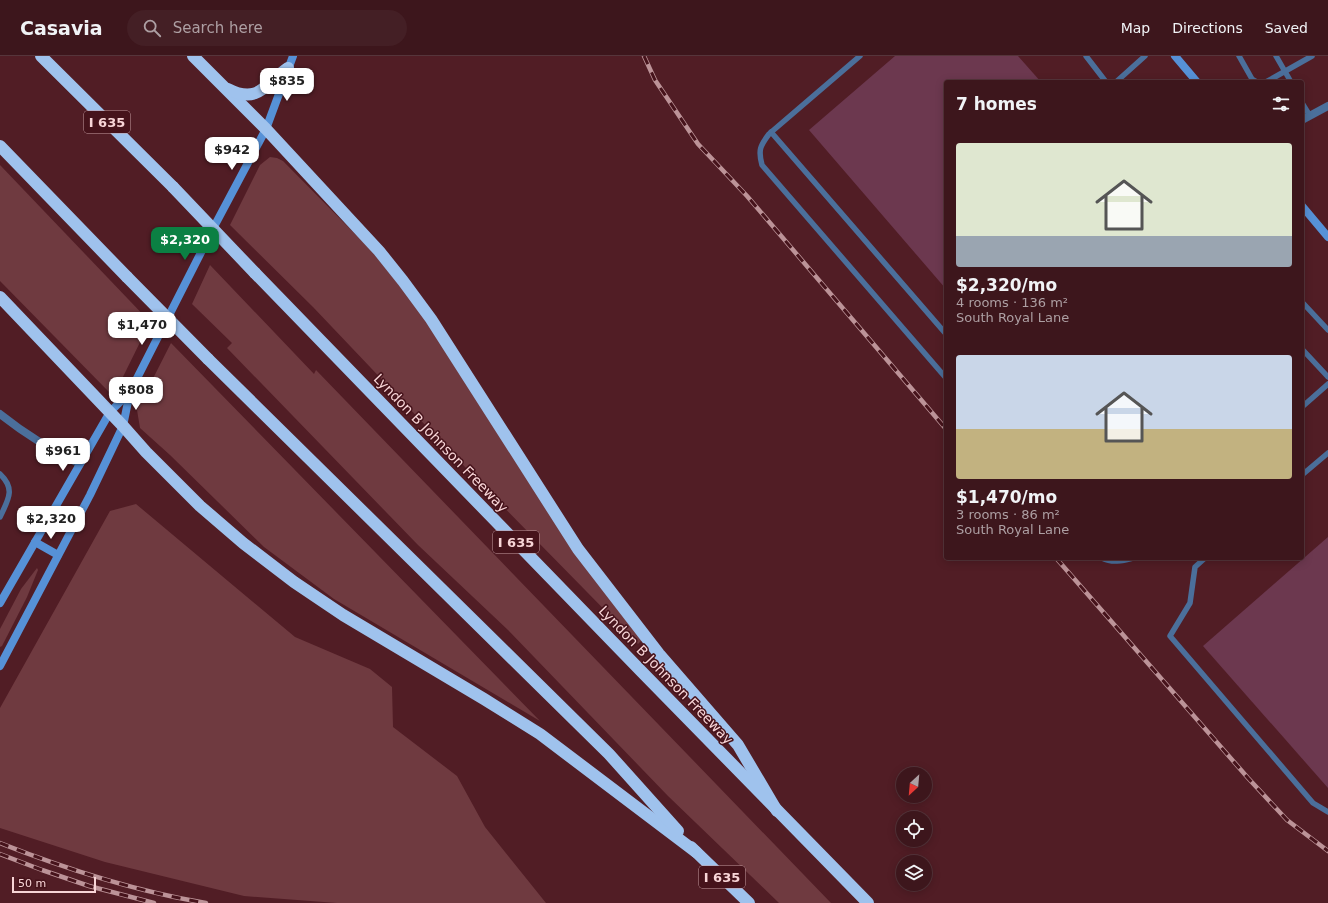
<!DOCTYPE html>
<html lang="en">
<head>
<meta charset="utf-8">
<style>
	:root { --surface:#3d161c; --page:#441f25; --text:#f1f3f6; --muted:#ad9fa3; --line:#56353b; --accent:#0b8043 }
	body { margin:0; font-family:"DejaVu Sans",sans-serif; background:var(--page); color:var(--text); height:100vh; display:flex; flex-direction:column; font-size:15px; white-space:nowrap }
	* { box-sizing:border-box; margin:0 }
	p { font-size:13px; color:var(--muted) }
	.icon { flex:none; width:22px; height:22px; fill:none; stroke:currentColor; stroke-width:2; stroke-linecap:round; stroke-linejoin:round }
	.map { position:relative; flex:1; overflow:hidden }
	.drawer { position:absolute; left:944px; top:24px; width:360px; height:480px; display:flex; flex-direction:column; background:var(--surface); border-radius:4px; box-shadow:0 2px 10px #0003,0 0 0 1px var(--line) }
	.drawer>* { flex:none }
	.needle { width:26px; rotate:206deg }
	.tools { position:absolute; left:896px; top:711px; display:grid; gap:8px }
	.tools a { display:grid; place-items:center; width:36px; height:36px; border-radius:50%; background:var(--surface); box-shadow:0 2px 10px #0003,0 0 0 1px var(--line); font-size:20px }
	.scale { position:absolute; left:12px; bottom:10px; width:84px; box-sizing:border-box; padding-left:4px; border:2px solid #f8d5d7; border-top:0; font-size:11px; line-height:14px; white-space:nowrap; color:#f8d5d7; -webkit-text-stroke:3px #46131b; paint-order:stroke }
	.price { position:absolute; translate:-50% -34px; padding:0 9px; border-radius:8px; background:#fff; color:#222; font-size:13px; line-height:26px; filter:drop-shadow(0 1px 2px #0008) }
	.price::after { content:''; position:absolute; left:50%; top:24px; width:12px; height:9px; margin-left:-6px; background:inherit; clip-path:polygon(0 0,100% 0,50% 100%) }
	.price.selected { background:var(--accent); color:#fff }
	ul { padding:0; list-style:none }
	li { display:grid; align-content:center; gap:8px; height:212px; padding:0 12px }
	li span { display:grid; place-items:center; height:124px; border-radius:4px; color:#555 }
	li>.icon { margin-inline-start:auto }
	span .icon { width:72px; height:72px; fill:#fffc; stroke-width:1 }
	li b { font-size:17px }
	h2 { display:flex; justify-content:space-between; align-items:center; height:48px; padding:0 12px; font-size:17px }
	header { display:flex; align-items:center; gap:24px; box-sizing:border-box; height:56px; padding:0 20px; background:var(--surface); border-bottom:1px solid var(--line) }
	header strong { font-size:19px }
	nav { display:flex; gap:22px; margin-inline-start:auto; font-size:14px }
	.search { width:280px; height:36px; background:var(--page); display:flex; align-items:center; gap:10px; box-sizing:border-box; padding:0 14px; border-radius:22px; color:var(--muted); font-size:15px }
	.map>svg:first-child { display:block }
	.green { fill:#6f3a40 }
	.building { fill:#6c384f }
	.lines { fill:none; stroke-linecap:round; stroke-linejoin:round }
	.lane { stroke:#4b6f9b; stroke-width:5.5 }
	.street { stroke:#4b6f9b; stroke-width:8 }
	.secondary { stroke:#5691d7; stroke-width:8 }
	.highway { stroke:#9fc2ed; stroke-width:12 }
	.rail-casing { stroke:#bc9398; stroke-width:4.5 }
	.rail { stroke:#46131b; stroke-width:3; stroke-dasharray:9; stroke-linecap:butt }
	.highway-bridge { stroke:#9fc2ed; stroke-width:12 }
	.labels { text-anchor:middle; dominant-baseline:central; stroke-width:3; stroke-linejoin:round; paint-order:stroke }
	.shield { fill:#46131b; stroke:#c39b9f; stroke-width:1 }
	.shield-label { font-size:13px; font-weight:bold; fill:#f8d5d7 }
	.street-label { font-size:14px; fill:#f8d5d7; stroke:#46131b }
</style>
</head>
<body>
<header>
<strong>Casavia</strong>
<div class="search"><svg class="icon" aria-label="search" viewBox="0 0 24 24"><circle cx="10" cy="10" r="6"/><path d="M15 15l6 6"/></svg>Search here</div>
<nav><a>Map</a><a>Directions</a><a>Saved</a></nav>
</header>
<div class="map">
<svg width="1328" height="847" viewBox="0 0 1328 847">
	<rect width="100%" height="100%" fill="#511d25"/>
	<g class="green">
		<polygon points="270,101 277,102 283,105 367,190 414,247 642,584 638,588 485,432 313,251 230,169 260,109"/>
		<polygon points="0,109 150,266 116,335 109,336 0,225"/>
		<polygon points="210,209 314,318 316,314 831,847 779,847 668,740 508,574 418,489 227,292 232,287 192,248"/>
		<polygon points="171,287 540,665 334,543 264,491 170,399 140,372 137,354"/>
		<polygon points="136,448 295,581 370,613 392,631 393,671 457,720 485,771 546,847 337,847 244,840 105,806 0,772 0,652 110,455"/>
		<polygon points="37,512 38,514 27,541 2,590 0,591 0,573 21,533"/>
	</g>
	<g class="building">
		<polygon points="895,0 1018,0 1041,26 946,26 946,233 809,74"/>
		<polygon points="1328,481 1328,732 1203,590"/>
	</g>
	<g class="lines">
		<g class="lane">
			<path d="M860,0L769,78C760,90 758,94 762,109L946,322"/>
			<polyline points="1086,0 1106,26"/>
			<polyline points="1239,0 1252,23 1257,26"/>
			<polyline points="1276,0 1291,26"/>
			<polyline points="1116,26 1145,0"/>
			<polyline points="1261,26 1266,26 1312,0"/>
			<polyline points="1302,47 1310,60"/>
			<polyline points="771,76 946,278"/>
			<polyline points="1302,246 1328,274"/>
			<polyline points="1302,293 1328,321"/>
			<polyline points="1302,351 1328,328"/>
			<path d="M0,418C16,433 8,444 0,461"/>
			<polyline points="1302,419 1328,397"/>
			<path d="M1102,502C1112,507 1122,505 1133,502"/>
			<polyline points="1205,502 1195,511 1190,547 1170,580 1313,747 1328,756"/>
		</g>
		<g class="street">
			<polyline points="1302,64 1328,50"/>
			<path d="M0,358C25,378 51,394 80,408"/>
		</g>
		<g class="secondary">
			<polyline points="1175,0 1197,26"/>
			<polyline points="1302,150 1328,181"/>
			<polyline points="35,486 58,499"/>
			<polyline points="0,547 110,356 130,336"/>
			<polyline points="0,610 90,439 123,370 130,336 216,167 266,73 293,0"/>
		</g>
		<g class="highway">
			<polyline points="41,0 173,131"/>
			<polyline points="193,0 266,73 379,195 403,225 431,263 578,493 659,598 738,689 777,755"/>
			<path d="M228,33C259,49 266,27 288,12"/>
			<polyline points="0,90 127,221"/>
			<polyline points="255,217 640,614 868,847"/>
			<polyline points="0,241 123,370 146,396 200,450 243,487 294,526 343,559 484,643 540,678 696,796"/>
			<polyline points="208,303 609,698 678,775"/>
			<polyline points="691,791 749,847"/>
		</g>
		<g class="rail-casing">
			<g id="rail">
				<polyline points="644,0 655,24 698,88 747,140 946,373"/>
				<polyline points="1056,502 1248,722 1287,764 1328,795"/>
				<path d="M0,787C66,813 135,835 206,847"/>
				<polyline points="0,798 42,814 89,830 154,847"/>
			</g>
		</g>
		<use href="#rail" class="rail"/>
		<g class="highway-bridge">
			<polyline points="173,131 255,217"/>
			<polyline points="127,221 208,303"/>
		</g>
	</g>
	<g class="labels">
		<g class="shield">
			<rect x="84" y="55" width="46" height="22" rx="3"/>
			<rect x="493" y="475" width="46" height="22" rx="3"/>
			<rect x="699" y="810" width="46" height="22" rx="3"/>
		</g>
		<g class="shield-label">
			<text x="107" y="66">I 635</text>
			<text x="516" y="486">I 635</text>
			<text x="722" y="821">I 635</text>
		</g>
		<g class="street-label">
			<text transform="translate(441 387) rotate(46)">Lyndon B Johnson Freeway</text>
			<text transform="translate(666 619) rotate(46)">Lyndon B Johnson Freeway</text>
		</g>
	</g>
</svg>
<div class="tools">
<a><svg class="needle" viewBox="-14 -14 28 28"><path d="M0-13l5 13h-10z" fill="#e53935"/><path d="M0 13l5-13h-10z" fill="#ad9fa3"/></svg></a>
<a><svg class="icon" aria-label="locate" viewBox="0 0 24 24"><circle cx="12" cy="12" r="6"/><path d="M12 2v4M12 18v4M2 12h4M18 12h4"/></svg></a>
<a><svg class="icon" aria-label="layers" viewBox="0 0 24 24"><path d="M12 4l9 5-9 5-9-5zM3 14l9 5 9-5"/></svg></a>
</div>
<div class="scale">50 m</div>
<b class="price" style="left:287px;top:46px">$835</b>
<b class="price" style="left:232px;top:115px">$942</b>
<b class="price selected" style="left:185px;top:205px">$2,320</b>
<b class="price" style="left:142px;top:290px">$1,470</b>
<b class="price" style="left:136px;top:355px">$808</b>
<b class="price" style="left:63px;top:416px">$961</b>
<b class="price" style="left:51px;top:484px">$2,320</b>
<section class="drawer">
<h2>7 homes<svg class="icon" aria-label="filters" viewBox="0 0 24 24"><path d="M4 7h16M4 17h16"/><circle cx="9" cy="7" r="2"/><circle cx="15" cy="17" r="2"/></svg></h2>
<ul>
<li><span style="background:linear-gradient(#dfe7d0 75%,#9aa5b1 0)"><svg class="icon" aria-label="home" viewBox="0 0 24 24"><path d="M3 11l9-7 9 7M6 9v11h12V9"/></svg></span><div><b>$2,320/mo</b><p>4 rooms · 136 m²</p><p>South Royal Lane</p></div></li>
<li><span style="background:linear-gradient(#c9d6e8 60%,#c2b280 0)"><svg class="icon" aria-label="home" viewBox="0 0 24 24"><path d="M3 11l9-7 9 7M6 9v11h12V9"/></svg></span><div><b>$1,470/mo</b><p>3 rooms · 86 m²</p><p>South Royal Lane</p></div></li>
</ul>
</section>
</div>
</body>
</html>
